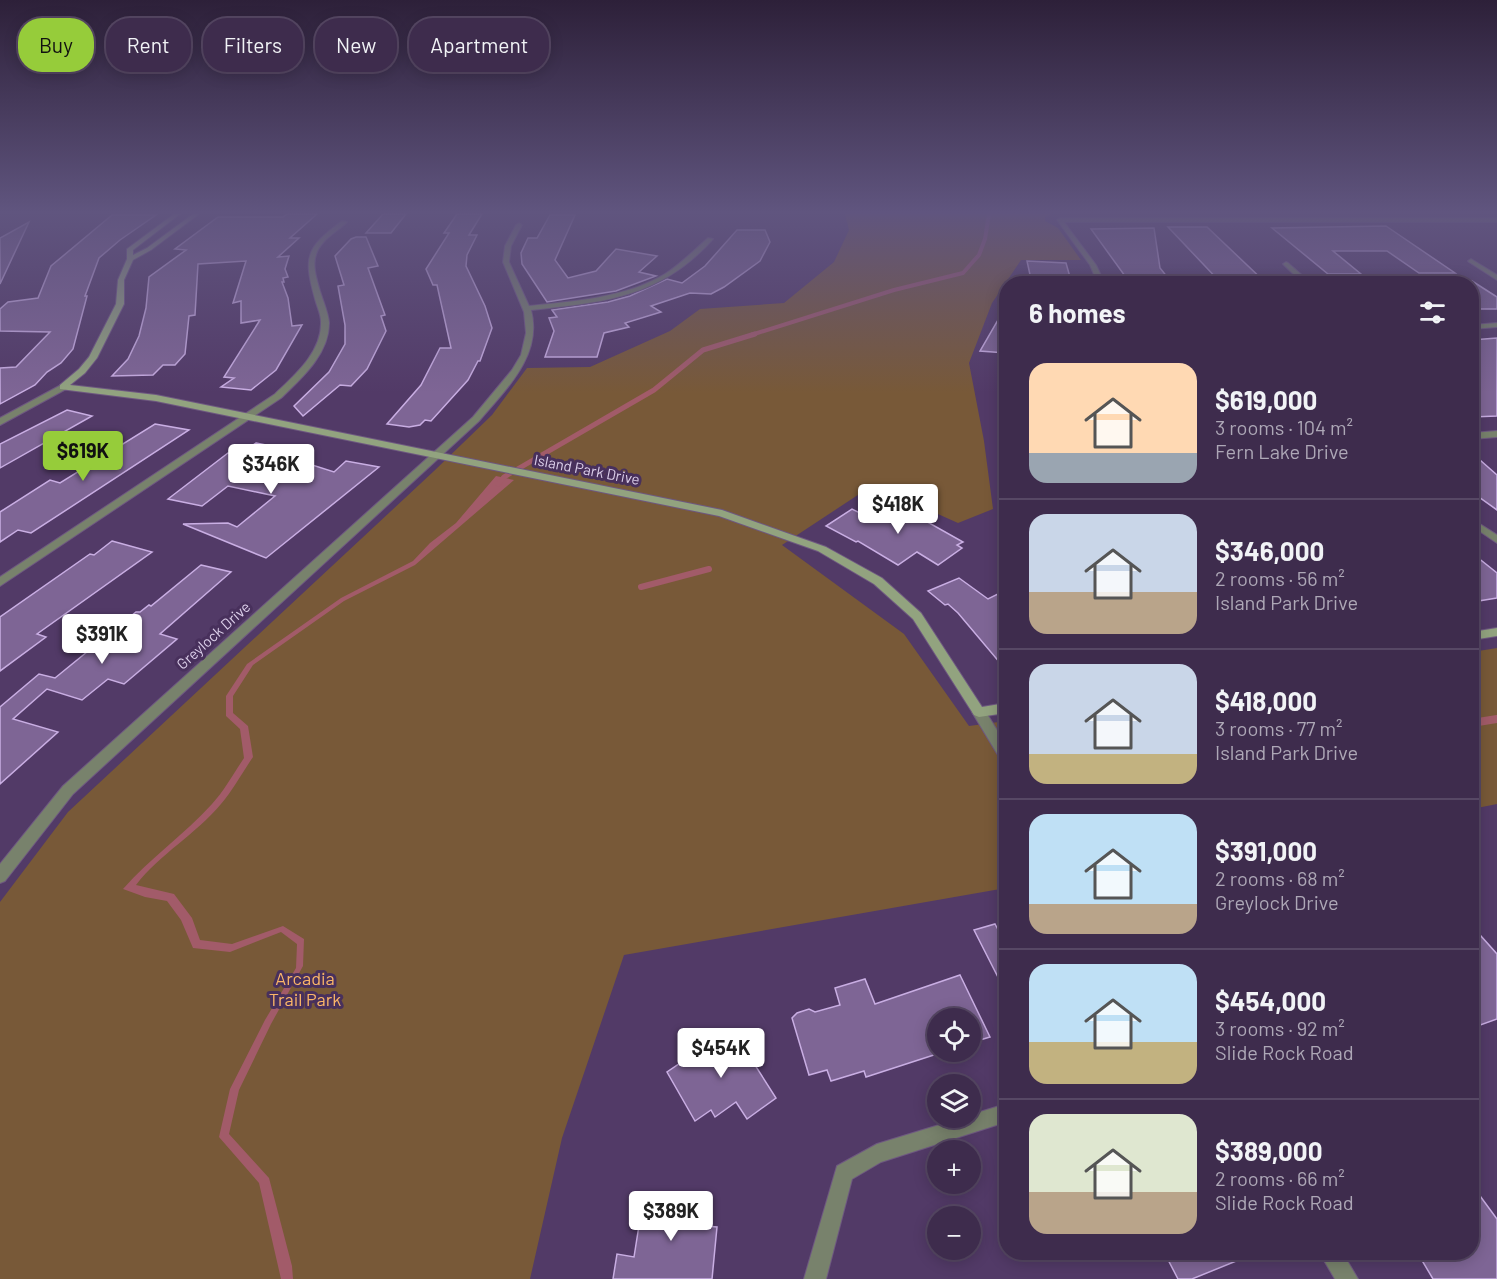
<!DOCTYPE html>
<html lang="en">
<head>
<meta charset="utf-8">
<style>
	:root { --surface:#3e2c4d; --page:#453454; --text:#f1f3f6; --muted:#ada7b6; --line:#574865; --accent:#96cc3a }
	body { margin:0; font-family:Barlow,sans-serif; background:var(--page); color:var(--text); height:100vh; display:flex; flex-direction:column; font-size:22px; white-space:nowrap }
	* { box-sizing:border-box; margin:0 }
	p { font-size:20px; color:var(--muted) }
	.icon { flex:none; width:33px; height:33px; fill:none; stroke:currentColor; stroke-width:2; stroke-linecap:round; stroke-linejoin:round }
	.map { position:relative; flex:1; overflow:hidden }
	.panel { position:absolute; left:999px; top:276px; width:480px; height:984px; display:flex; flex-direction:column; background:var(--surface); border-radius:24px; box-shadow:0 3px 15px #0003,0 0 0 2px var(--line) }
	.panel>* { flex:none }
	.top-card { position:absolute; left:18px; top:18px; width:570px; height:54px; display:flex; gap:12px }
	.controls { position:absolute; left:927px; top:1008px; display:grid; gap:12px }
	.controls a { display:grid; place-items:center; width:54px; height:54px; border-radius:50%; background:var(--surface); box-shadow:0 3px 15px #0003,0 0 0 2px var(--line); font-size:30px }
	.price { position:absolute; translate:-50% -51px; padding:0 14px; border-radius:6px; background:#fff; color:#222; font-size:20px; line-height:39px; filter:drop-shadow(0 2px 3px #0008) }
	.price::after { content:''; position:absolute; left:50%; top:36px; width:18px; height:14px; margin-left:-9px; background:inherit; clip-path:polygon(0 0,100% 0,50% 100%) }
	.price.selected { background:var(--accent); color:#111 }
	ul { padding:0; list-style:none }
	li { display:flex; align-items:center; gap:18px; height:150px; padding:0 30px }
	li+li { border-top:2px solid var(--line) }
	li span { display:grid; place-items:center; flex:none; width:168px; height:120px; border-radius:18px; color:#555 }
	li>.icon { margin-inline-start:auto }
	span .icon { width:72px; height:72px; fill:#fffc; stroke-width:1 }
	li b { font-size:26px }
	h2 { display:flex; justify-content:space-between; align-items:center; height:72px; padding:0 30px; font-size:26px }
	.pill { padding:0 21px; border-radius:24px; background:var(--surface); box-shadow:0 3px 15px #0003,0 0 0 2px var(--line); font-size:21px; line-height:54px }
	.pill.selected { background:var(--accent); color:#111 }
	.map>svg:first-child { display:block }
	.green { fill:#785938 }
	.water { fill:#a25b69 }
	.lines { fill:none; stroke-linecap:round; stroke-linejoin:round }
	.stream-far3 { stroke:#a25b69; stroke-width:4 }
	.stream-far2 { stroke:#a25b69; stroke-width:5 }
	.stream-far1 { stroke:#a25b69; stroke-width:6 }
	.stream { stroke:#a25b69; stroke-width:8 }
	.building { fill:#7e6595; stroke:#c9aee3; stroke-width:1.5 }
	.street-casing { stroke:#6e5881; stroke-width:2 }
	.secondary-casing { stroke:#6e5881; stroke-width:2 }
	.street { fill:#78826c; fill-rule:evenodd }
	.secondary { fill:#92a37f; fill-rule:evenodd }
	.labels { text-anchor:middle; dominant-baseline:central; stroke-width:6; stroke-linejoin:round; paint-order:stroke }
	.street-label { font-size:15px; fill:#dccfea; stroke:#48305c }
	.near-park-label { font-size:18px; fill:#fbb668; stroke:#48305c }
</style>
</head>
<body>
<div class="map">
<svg width="1497" height="1279" viewBox="0 0 1497 1279">
	<rect width="100%" height="100%" fill="#523a67"/>
	<g class="green">
		<polygon points="845,214 1051,214 1045,217 1045,221 1058,228 1081,260 1021,260 992,303 969,363 984,441 993,509 958,523 873,485 782,545 904,634 969,726 1006,721 1006,888 624,955 562,1138 530,1279 0,1279 0,902 68,812 434,471 492,415 527,368 590,367 670,331 700,309 784,303 834,262 849,230"/>
		<polygon points="1497,648 1497,804 1472,809 1472,652"/>
	</g>
	<path class="water" d="M496,476L514,480L415,565L344,601L253,665L233,696V713L248,726L253,757C242,773 233,790 221,804C196,834 160,854 136,885L174,894L192,918L200,940L232,944L283,926L304,939L303,966L271,1024L239,1090L229,1134L269,1178L292,1266L293,1279H281L259,1183L219,1137L230,1089L265,1020L296,968L297,944L281,932L230,952L193,948L181,920L167,901L145,897L123,889C150,858 184,835 212,804C224,791 234,773 244,758L240,729L226,716V696L247,664L341,598L413,561L430,543L456,523Z"/>
	<g class="lines">
		<polyline class="stream-far3" points="751,335 894,290 963,273 979,255 985,239 989,214"/>
		<polyline class="stream-far2" points="498,484 504,477 654,390 703,350 755,334"/>
		<polyline class="stream-far1" points="641,587 709,569"/>
		<polyline class="stream" points="1472,723 1497,719"/>
	</g>
	<g class="building">
		<polygon points="287,214 317,214 290,238 299,238 278,257 289,256 285,269 288,277 283,278 284,282 282,282 288,298 292,326 302,325 276,370 251,390 221,387 234,378 224,377 260,320 241,323 241,301 233,303 246,261 198,264 195,315 189,316 185,354 175,365 163,365 153,375 112,376 128,359 139,336 146,308 149,277 186,250 175,249 218,217 283,217"/>
		<polygon points="383,214 406,214 391,233 366,233"/>
		<polygon points="457,214 482,214 469,235 477,235 467,255 466,266 485,306 492,328 480,361 478,361 468,380 431,421 425,420 420,425 409,427 387,424 421,385 440,348 451,348 437,285 433,285 426,269 449,233 444,233"/>
		<polygon points="112,215 156,215 120,240 99,258 85,296 87,296 73,349 61,363 47,372 35,385 0,404 0,368 16,367 50,332 0,331 0,309 8,302 38,298 51,266"/>
		<polygon points="550,215 575,215 555,260 568,278 596,271 616,249 657,256 639,272 656,276 616,291 547,302 522,264 521,253 528,238 537,238"/>
		<polygon points="29,222 0,284 0,238"/>
		<polygon points="1386,226 1455,273 1419,273 1387,251 1333,251 1361,274 1328,274 1272,228"/>
		<polygon points="1168,227 1207,227 1267,284 1222,284"/>
		<polygon points="1154,228 1160,268 1172,283 1130,283 1091,229"/>
		<polygon points="737,230 765,230 770,242 760,261 724,287 711,294 690,293 651,306 661,312 625,323 629,327 604,333 597,357 545,357 554,331 549,318 557,317 552,310 608,302 630,296 667,279 682,283 705,266"/>
		<polygon points="356,237 366,237 378,266 368,268 385,315 381,316 386,331 367,369 351,386 340,385 303,416 294,406 329,372 345,344 345,325 338,286 344,285 335,256 351,239"/>
		<polygon points="1027,261 1066,263 1072,284 1032,284"/>
		<polygon points="1472,281 1497,297 1497,309 1472,309"/>
		<polygon points="1006,306 1006,353 980,351"/>
		<polygon points="1497,338 1497,416 1472,417 1472,340"/>
		<polygon points="67,410 92,416 0,468 0,444"/>
		<polygon points="155,424 189,430 31,533 18,530 0,542 0,512 50,480 60,483"/>
		<polygon points="256,443 286,449 291,451 284,456 334,472 346,461 379,467 266,558 183,524 228,523 237,527 275,496 228,486 202,506 168,499 228,453 238,455"/>
		<polygon points="1472,453 1497,475 1497,510 1472,492"/>
		<polygon points="906,506 927,516 922,519 963,542 957,545 962,548 938,565 917,552 898,565 858,541 856,542 826,526 852,509 868,517 898,512"/>
		<polygon points="112,541 152,552 37,634 46,637 0,671 0,617 90,554 94,555"/>
		<polygon points="1472,553 1497,573 1497,598 1472,602"/>
		<polygon points="201,565 231,572 160,634 177,639 124,684 108,679 82,700 47,689 13,719 58,732 0,784 0,707 39,674 55,678 136,612 140,612 149,605 151,606"/>
		<polygon points="959,578 988,599 1006,590 1006,670 958,613 948,604 945,605 928,591"/>
		<polygon points="995,924 1002,937 1006,936 1006,993 974,930"/>
		<polygon points="1472,926 1497,954 1497,1019 1472,1028"/>
		<polygon points="960,975 990,1037 970,1043 970,1018 938,1018 938,1052 943,1052 866,1077 864,1071 831,1081 827,1070 809,1075 792,1018 797,1013 809,1009 815,1012 840,1005 835,988 865,979 875,1004"/>
		<polygon points="732,1029 776,1098 747,1119 736,1102 715,1117 711,1110 695,1121 667,1072 689,1057 690,1051 700,1045 707,1045"/>
		<polygon points="1472,1185 1497,1219 1497,1279 1433,1279 1417,1252 1472,1252"/>
		<polygon points="644,1194 708,1202 705,1226 717,1227 712,1279 613,1279 617,1254 634,1257"/>
		<polygon points="1164,1252 1255,1252 1256,1253 1192,1279 1178,1279"/>
	</g>
	<g class="lines">
		<g class="street-casing">
			<g id="street">
				<polygon points="1497,218 1497,222 1064,222 1096,265 1105,284 1098,284 1090,265 1057,220 1060,218"/>
				<path d="M342,221L347,222C337,232 320,240 316,255C312,266 317,280 320,291C323,301 328,312 329,322C330,353 302,378 281,398L0,586V577L275,394C295,375 322,352 321,322C321,314 317,307 315,299C303,256 306,248 342,221Z"/>
				<path d="M519,223L522,225L511,246L509,262L529,306C574,301 625,298 665,274C681,264 694,250 708,238L713,239C660,298 605,302 531,310C543,355 506,389 479,421L73,794L5,881L0,883V864L63,786L473,417L512,370L521,355L526,333L524,312L503,262L505,246L516,225Z"/>
				<polygon points="1471,259 1497,275 1497,280 1469,262 1468,261"/>
				<polygon points="1286,262 1288,263 1312,284 1304,284 1284,265 1283,264"/>
				<polygon points="1497,323 1497,327 1472,329 1472,325"/>
				<polygon points="63,384 67,387 66,389 0,425 0,418"/>
				<polygon points="1497,431 1497,437 1472,439 1472,433"/>
				<polygon points="1472,519 1497,535 1497,543 1472,526"/>
				<polygon points="979,707 984,709 1006,745 1006,761 1001,760 972,712 974,709"/>
				<polygon points="1006,1104 1006,1122 881,1162 852,1179 826,1279 804,1279 837,1166 877,1144 962,1118 970,1118 970,1115"/>
				<polygon points="1319,1252 1342,1252 1358,1279 1335,1279"/>
			</g>
		</g>
		<g class="secondary-casing">
			<g id="secondary">
				<polygon points="174,214 180,214 133,250 133,255 147,248 193,214 199,214 151,250 133,260 124,280 124,304 97,358 85,373 70,385 156,395 722,510 826,547 882,578 921,613 982,707 1006,703 1006,713 979,717 974,715 913,619 874,584 818,551 719,516 156,401 60,389 60,385 79,369 89,357 116,304 118,280 127,259 127,249"/>
				<polygon points="1497,628 1497,636 1472,640 1472,632"/>
			</g>
		</g>
		<use href="#street" class="street"/>
		<use href="#secondary" class="secondary"/>
	</g>
	<linearGradient id="sky" x2="0" y2="1"><stop stop-color="#2d2039"/><stop offset="0.54" stop-color="#60557f"/><stop offset="1" stop-color="#60557f" stop-opacity="0"/></linearGradient>
	<rect width="1497" height="393" fill="url(#sky)"/>
	<g class="labels">
		<g class="street-label">
			<text transform="translate(587 469) rotate(11)">Island Park Drive</text>
			<text transform="translate(213 635) rotate(-42)">Greylock Drive</text>
		</g>
		<g class="near-park-label">
			<text x="305" y="978">Arcadia<tspan x="305" dy="21">Trail Park</tspan></text>
		</g>
	</g>
</svg>
<div class="controls">
<a><svg class="icon" aria-label="locate" viewBox="0 0 24 24"><circle cx="12" cy="12" r="6"/><path d="M12 2v4M12 18v4M2 12h4M18 12h4"/></svg></a>
<a><svg class="icon" aria-label="layers" viewBox="0 0 24 24"><path d="M12 4l9 5-9 5-9-5zM3 14l9 5 9-5"/></svg></a>
<a>+</a>
<a>−</a>
</div>
<b class="price selected" style="left:83px;top:482px">$619K</b>
<b class="price" style="left:271px;top:495px">$346K</b>
<b class="price" style="left:898px;top:535px">$418K</b>
<b class="price" style="left:102px;top:665px">$391K</b>
<b class="price" style="left:721px;top:1079px">$454K</b>
<b class="price" style="left:671px;top:1242px">$389K</b>
<div class="top-card">
<a class="pill selected">Buy</a>
<a class="pill">Rent</a>
<a class="pill">Filters</a>
<a class="pill">New</a>
<a class="pill">Apartment</a>
</div>
<section class="panel">
<h2>6 homes<svg class="icon" aria-label="filters" viewBox="0 0 24 24"><path d="M4 7h16M4 17h16"/><circle cx="9" cy="7" r="2"/><circle cx="15" cy="17" r="2"/></svg></h2>
<ul>
<li><span style="background:linear-gradient(#ffd9b3 75%,#9aa5b1 0)"><svg class="icon" aria-label="home" viewBox="0 0 24 24"><path d="M3 11l9-7 9 7M6 9v11h12V9"/></svg></span><div><b>$619,000</b><p>3 rooms · 104 m²</p><p>Fern Lake Drive</p></div></li>
<li><span style="background:linear-gradient(#c9d6e8 65%,#b9a48a 0)"><svg class="icon" aria-label="home" viewBox="0 0 24 24"><path d="M3 11l9-7 9 7M6 9v11h12V9"/></svg></span><div><b>$346,000</b><p>2 rooms · 56 m²</p><p>Island Park Drive</p></div></li>
<li><span style="background:linear-gradient(#c9d6e8 75%,#c2b280 0)"><svg class="icon" aria-label="home" viewBox="0 0 24 24"><path d="M3 11l9-7 9 7M6 9v11h12V9"/></svg></span><div><b>$418,000</b><p>3 rooms · 77 m²</p><p>Island Park Drive</p></div></li>
<li><span style="background:linear-gradient(#bfe0f5 75%,#b9a48a 0)"><svg class="icon" aria-label="home" viewBox="0 0 24 24"><path d="M3 11l9-7 9 7M6 9v11h12V9"/></svg></span><div><b>$391,000</b><p>2 rooms · 68 m²</p><p>Greylock Drive</p></div></li>
<li><span style="background:linear-gradient(#bfe0f5 65%,#c2b280 0)"><svg class="icon" aria-label="home" viewBox="0 0 24 24"><path d="M3 11l9-7 9 7M6 9v11h12V9"/></svg></span><div><b>$454,000</b><p>3 rooms · 92 m²</p><p>Slide Rock Road</p></div></li>
<li><span style="background:linear-gradient(#dfe7d0 65%,#b9a48a 0)"><svg class="icon" aria-label="home" viewBox="0 0 24 24"><path d="M3 11l9-7 9 7M6 9v11h12V9"/></svg></span><div><b>$389,000</b><p>2 rooms · 66 m²</p><p>Slide Rock Road</p></div></li>
</ul>
</section>
</div>
</body>
</html>
